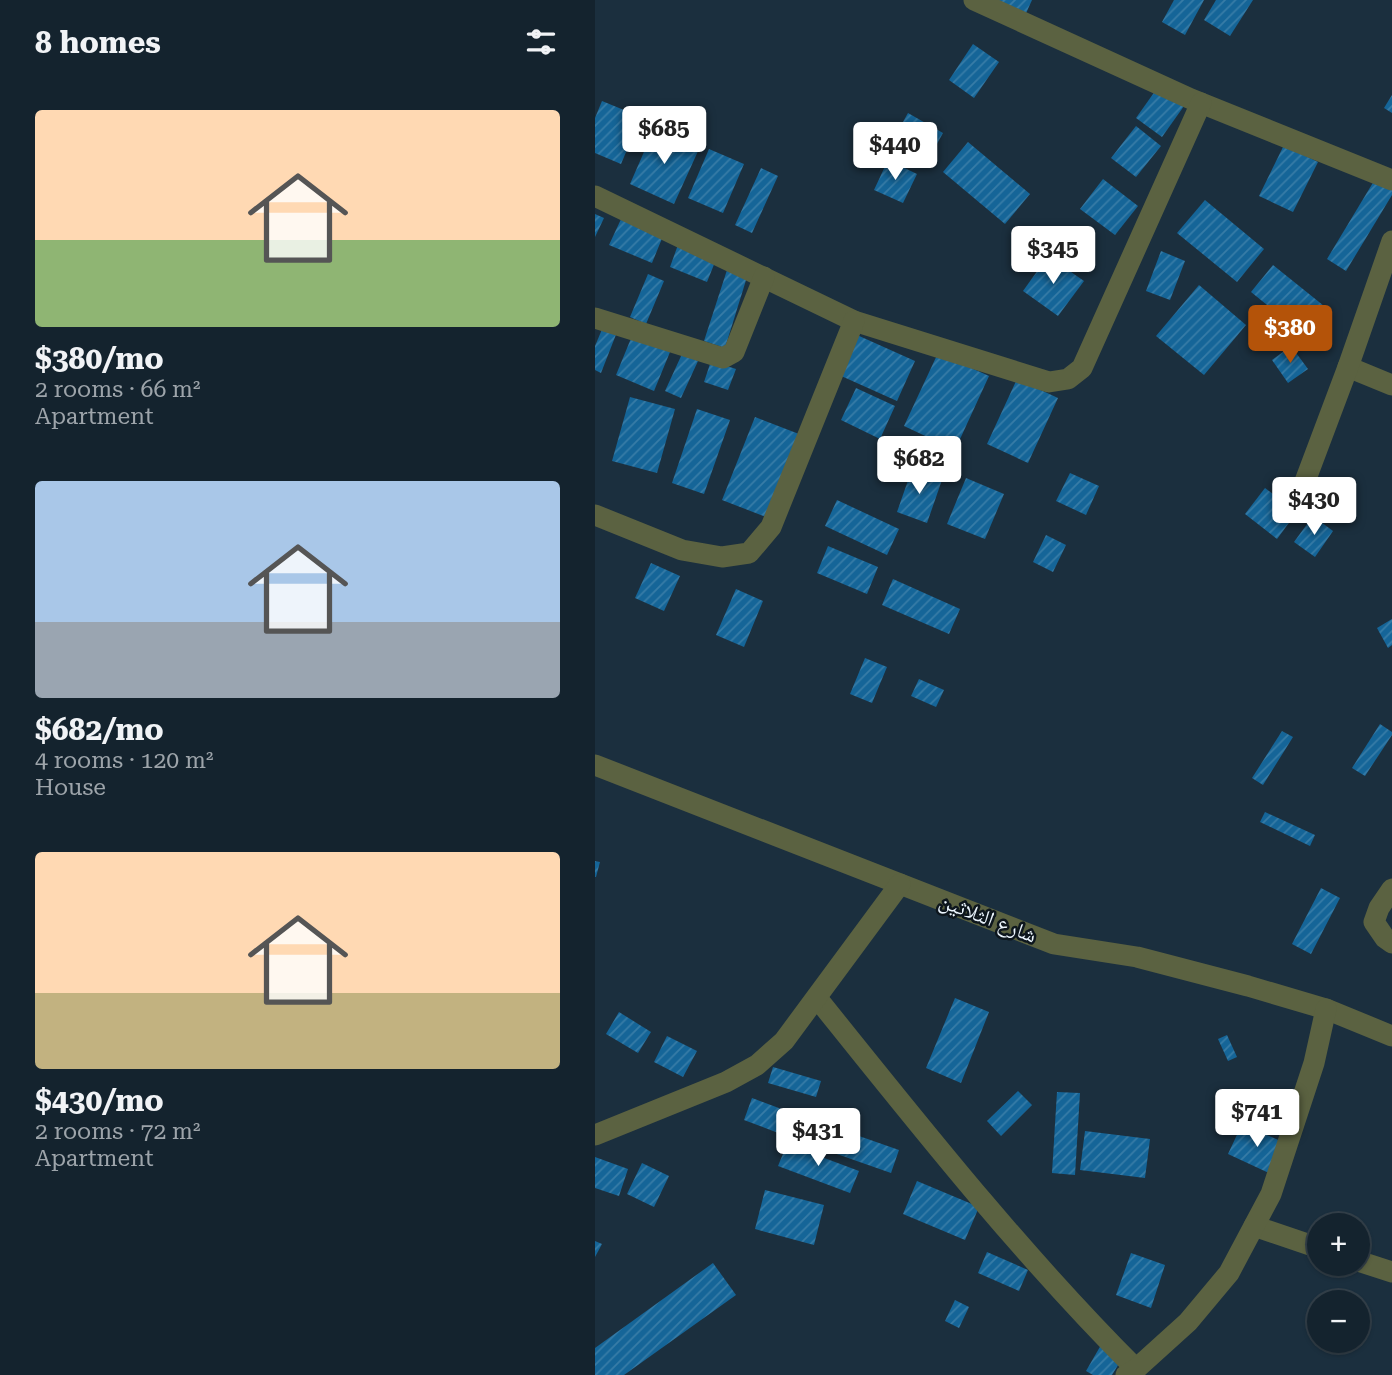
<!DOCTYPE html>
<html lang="en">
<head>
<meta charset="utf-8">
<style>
	:root { --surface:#14232e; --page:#1d2b36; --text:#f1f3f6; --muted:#9da4aa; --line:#33404a; --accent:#b45309 }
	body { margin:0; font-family:"Roboto Serif","Noto Naskh Arabic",serif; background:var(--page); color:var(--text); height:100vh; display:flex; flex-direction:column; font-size:26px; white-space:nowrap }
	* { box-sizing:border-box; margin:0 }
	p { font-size:23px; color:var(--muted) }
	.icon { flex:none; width:38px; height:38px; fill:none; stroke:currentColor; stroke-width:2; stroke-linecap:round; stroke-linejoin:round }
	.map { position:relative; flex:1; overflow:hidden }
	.panel { display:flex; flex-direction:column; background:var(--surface); width:595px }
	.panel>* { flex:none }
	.buttons { position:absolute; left:712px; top:1213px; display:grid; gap:14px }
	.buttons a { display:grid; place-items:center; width:63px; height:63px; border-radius:50%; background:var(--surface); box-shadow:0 2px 5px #0004,0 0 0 2px var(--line); font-size:35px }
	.price { position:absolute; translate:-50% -60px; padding:0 16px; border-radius:7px; background:#fff; color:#222; font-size:23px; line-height:46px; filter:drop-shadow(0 2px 4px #0008) }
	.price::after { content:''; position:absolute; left:50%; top:42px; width:21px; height:16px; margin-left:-10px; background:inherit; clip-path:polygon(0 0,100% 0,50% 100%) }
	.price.on { background:var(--accent); color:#fff }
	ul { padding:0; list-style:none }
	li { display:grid; align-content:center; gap:14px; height:371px; padding:0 35px }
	li span { display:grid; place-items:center; height:217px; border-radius:7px; color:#555 }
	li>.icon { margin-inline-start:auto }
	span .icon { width:126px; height:126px; fill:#fffc; stroke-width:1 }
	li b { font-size:30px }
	h2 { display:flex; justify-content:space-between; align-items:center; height:84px; padding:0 35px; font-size:30px }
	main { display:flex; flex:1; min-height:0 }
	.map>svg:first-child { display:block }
	.building { fill:url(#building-hatch) }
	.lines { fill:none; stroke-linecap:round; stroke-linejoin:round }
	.minor { stroke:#5b6241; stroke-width:21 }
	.labels { text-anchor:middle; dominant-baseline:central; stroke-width:5; stroke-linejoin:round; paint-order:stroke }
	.street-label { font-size:21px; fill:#ebf5fd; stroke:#0d161d }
</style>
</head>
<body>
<main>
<section class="panel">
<h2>8 homes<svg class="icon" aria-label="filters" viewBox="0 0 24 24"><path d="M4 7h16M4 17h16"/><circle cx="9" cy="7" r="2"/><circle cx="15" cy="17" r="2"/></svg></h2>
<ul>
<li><span style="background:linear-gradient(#ffd9b3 60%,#8fb573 0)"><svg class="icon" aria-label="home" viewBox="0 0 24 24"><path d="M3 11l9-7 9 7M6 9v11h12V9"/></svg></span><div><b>$380/mo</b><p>2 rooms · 66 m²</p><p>Apartment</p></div></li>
<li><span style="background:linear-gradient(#a9c7e8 65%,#9aa5b1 0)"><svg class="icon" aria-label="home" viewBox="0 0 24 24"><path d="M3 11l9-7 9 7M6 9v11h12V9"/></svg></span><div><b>$682/mo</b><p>4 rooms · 120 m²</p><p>House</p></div></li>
<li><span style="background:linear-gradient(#ffd9b3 65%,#c2b280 0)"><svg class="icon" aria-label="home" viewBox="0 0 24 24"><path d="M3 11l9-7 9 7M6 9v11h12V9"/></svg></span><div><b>$430/mo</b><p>2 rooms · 72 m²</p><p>Apartment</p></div></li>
</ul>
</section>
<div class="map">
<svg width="797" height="1375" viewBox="0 0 797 1375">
	<defs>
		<pattern id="building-hatch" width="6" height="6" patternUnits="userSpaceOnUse" patternTransform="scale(1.75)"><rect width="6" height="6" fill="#156598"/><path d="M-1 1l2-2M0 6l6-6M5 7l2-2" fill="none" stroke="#377ca7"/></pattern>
	</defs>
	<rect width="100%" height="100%" fill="#1b2f3e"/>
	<g class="building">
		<polygon points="381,0 437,0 428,20"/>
		<polygon points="579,0 609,0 590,35 567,22"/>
		<polygon points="621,0 658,0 635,36 609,20"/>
		<polygon points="378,44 404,62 379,98 354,80"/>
		<polygon points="563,87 589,106 567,137 541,118"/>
		<polygon points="797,95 797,113 789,108"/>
		<polygon points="7,101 46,117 26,164 0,153 0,118"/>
		<polygon points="313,113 348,133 331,164 295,145"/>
		<polygon points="541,126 566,146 541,177 516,158"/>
		<polygon points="59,129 104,149 79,204 35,184"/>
		<polygon points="373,142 435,194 410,224 348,172"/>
		<polygon points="689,145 723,162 698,212 664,196"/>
		<polygon points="114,149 149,164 128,213 93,198"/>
		<polygon points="293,160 322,174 308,203 279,190"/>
		<polygon points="166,168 183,176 157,233 140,225"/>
		<polygon points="782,176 797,185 797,195 751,271 732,259"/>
		<polygon points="508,179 543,206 520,235 485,209"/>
		<polygon points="610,200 669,249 642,282 582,233"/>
		<polygon points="0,214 9,218 0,237"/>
		<polygon points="27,217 68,236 57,263 14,245"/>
		<polygon points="84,242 122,257 112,282 75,267"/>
		<polygon points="566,251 590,261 575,300 551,291"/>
		<polygon points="453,256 489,281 463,316 428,291"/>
		<polygon points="678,265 734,310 712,337 656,292"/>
		<polygon points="132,270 152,277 130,348 109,341"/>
		<polygon points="53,274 69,281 51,324 35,317"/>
		<polygon points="604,285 651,325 609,375 561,336"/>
		<polygon points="8,327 22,332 6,373 0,370 0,346"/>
		<polygon points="262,335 320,361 302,401 244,375"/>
		<polygon points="37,336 75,352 59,391 21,375"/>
		<polygon points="696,346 713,369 693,383 677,360"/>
		<polygon points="343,353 394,376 360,450 309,426"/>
		<polygon points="87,354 103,361 86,398 70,391"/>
		<polygon points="116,361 141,369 133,390 109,382"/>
		<polygon points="422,379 463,398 433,463 392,444"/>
		<polygon points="261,388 300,406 285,439 246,420"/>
		<polygon points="35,397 80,409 62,473 17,461"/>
		<polygon points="102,409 135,420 109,494 77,483"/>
		<polygon points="160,417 204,434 171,517 127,500"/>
		<polygon points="317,469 347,480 332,523 302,512"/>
		<polygon points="475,473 504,486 491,515 461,501"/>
		<polygon points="371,478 409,494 390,539 352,524"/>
		<polygon points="670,488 702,512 682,539 650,514"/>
		<polygon points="242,500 304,529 292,555 230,526"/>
		<polygon points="718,516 738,531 720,557 699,542"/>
		<polygon points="451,535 471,545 458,572 438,562"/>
		<polygon points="233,546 283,567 272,594 222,573"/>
		<polygon points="56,563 85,576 69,611 40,598"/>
		<polygon points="298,579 365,609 354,634 287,605"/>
		<polygon points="141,589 168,601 149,647 121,635"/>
		<polygon points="797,619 797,645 793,648 782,628"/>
		<polygon points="270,658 292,667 277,703 255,694"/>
		<polygon points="324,679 349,690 341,707 316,696"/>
		<polygon points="785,724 797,732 797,735 770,776 757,768"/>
		<polygon points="687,731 698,737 668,785 657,778"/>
		<polygon points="670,812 720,835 715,846 665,822"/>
		<polygon points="0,861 5,862 1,877 0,877"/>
		<polygon points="726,888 745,898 716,954 697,944"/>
		<polygon points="360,998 394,1012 366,1083 331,1068"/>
		<polygon points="24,1012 56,1032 43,1053 11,1034"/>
		<polygon points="632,1035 642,1057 633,1061 623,1039"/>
		<polygon points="72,1036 102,1051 88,1077 59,1062"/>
		<polygon points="178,1067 226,1081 221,1097 173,1083"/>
		<polygon points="423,1091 437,1105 406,1136 392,1121"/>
		<polygon points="462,1092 485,1093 480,1175 457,1173"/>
		<polygon points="157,1098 200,1114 191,1136 149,1120"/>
		<polygon points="227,1123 304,1150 296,1173 219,1146"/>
		<polygon points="647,1124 690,1143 676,1174 633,1154"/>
		<polygon points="490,1131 555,1139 550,1178 485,1170"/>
		<polygon points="192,1144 264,1171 255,1193 183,1166"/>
		<polygon points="0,1157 33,1169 24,1196 0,1188"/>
		<polygon points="47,1163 74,1176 59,1207 32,1194"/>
		<polygon points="322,1181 384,1207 370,1240 308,1214"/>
		<polygon points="170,1190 229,1205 219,1245 160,1229"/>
		<polygon points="0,1241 7,1244 0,1257"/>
		<polygon points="392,1252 433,1270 424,1291 383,1273"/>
		<polygon points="536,1253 570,1265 556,1308 521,1295"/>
		<polygon points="118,1263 141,1295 29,1375 0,1375 0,1348"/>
		<polygon points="360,1300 374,1307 364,1328 350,1321"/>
		<polygon points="506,1345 528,1357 517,1375 498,1375 491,1371"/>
	</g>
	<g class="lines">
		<g class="minor">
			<polyline points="379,0 596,99 797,180"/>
			<polyline points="0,196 259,321 454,382 473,379 487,368 606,103"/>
			<polyline points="0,318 128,358 139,352 169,277"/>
			<polyline points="753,367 797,385"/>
			<polyline points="700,508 753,367 797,241"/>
			<polyline points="0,515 87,550 127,557 154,553 176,527 259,321"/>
			<polyline points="0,765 459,944 542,957 653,986 731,1009 797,1036"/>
			<polyline points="797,889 784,908 779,922 790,938 797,943"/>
			<path d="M222,998C324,1125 425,1253 541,1369"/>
			<polyline points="0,1135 131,1082 162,1065 189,1041 305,884"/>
			<polyline points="659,1226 724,1248"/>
			<polyline points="763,1261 797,1272"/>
			<polyline points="531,1375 541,1369 593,1322 634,1273 676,1194 719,1063 731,1009"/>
		</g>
	</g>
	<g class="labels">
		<g class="street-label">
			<text transform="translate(393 918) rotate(21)">شارع الثلاثين</text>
		</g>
	</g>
</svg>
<div class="buttons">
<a>+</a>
<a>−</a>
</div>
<b class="price" style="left:69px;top:166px">$685</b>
<b class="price" style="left:300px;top:182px">$440</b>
<b class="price" style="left:458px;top:286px">$345</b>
<b class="price on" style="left:695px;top:365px">$380</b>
<b class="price" style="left:324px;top:496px">$682</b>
<b class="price" style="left:719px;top:537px">$430</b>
<b class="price" style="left:662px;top:1149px">$741</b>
<b class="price" style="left:223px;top:1168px">$431</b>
</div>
</main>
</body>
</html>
